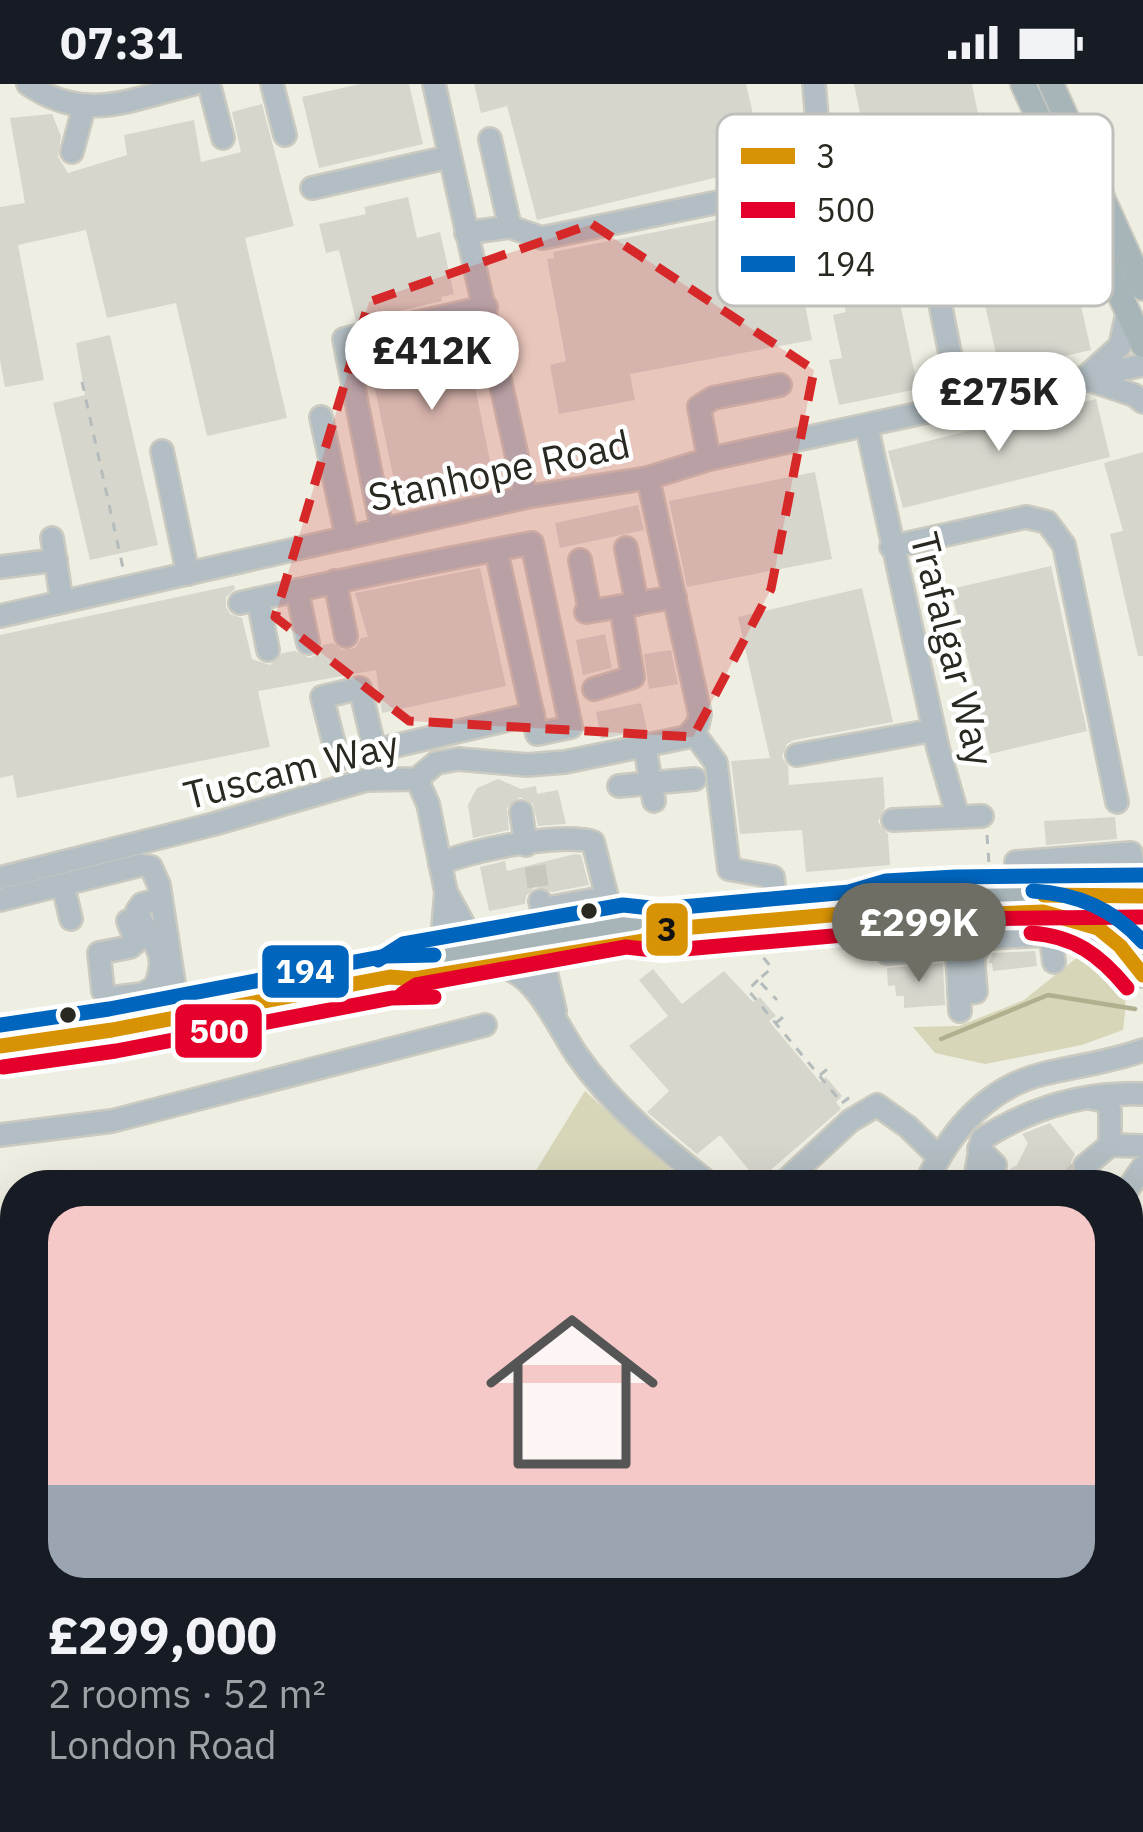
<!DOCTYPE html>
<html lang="en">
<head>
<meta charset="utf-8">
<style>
	:root { --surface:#171b24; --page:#242831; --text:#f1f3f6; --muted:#9ea1a6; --line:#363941; --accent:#6e6e65 }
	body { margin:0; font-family:"IBM Plex Sans",sans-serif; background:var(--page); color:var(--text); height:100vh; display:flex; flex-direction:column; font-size:45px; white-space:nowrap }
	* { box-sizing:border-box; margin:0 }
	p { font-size:39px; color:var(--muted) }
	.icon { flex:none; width:66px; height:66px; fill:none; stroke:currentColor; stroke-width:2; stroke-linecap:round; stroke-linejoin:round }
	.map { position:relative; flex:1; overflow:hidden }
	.panel { position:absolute; left:0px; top:1086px; width:1143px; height:663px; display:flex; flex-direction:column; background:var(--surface); border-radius:48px 48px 0 0; box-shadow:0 12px 48px #0002 }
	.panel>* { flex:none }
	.price { position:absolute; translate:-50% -102px; padding:0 27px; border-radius:42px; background:#fff; color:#222; font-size:39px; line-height:78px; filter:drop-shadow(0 3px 6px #0008) }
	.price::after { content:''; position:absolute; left:50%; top:72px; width:36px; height:27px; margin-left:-18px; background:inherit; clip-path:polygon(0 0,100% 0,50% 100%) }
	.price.on { background:var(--accent); color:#fff }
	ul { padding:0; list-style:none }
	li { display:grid; align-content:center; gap:24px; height:636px; padding:0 48px }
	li+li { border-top:3px solid var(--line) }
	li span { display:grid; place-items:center; height:372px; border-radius:36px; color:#555 }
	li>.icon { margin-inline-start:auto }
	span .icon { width:216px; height:216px; fill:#fffc; stroke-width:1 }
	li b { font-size:51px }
	.status { display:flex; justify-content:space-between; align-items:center; height:84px; padding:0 60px; background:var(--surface); direction:ltr }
	.status svg { height:33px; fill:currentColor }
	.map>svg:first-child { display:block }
	.green { fill:#e3e2cb }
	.forest { fill:#d7d6b9 }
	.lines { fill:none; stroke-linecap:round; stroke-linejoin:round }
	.stream { stroke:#b0b08f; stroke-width:4.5 }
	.building { fill:#d6d6cd }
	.minor-tunnel { stroke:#c7c7bb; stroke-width:21; stroke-dasharray:21 10; stroke-linecap:butt }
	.minor-casing { stroke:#cacac0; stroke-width:26 }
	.major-casing { stroke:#cacac0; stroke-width:28 }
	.path { stroke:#b5bcbc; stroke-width:3; stroke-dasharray:9 9; stroke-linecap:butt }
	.minor { stroke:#b2bec3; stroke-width:21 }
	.major { stroke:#a7b5b9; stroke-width:24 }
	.bus-1-casing { stroke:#fff; stroke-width:24 }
	.bus-2-casing { stroke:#fff; stroke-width:24 }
	.bus-3-casing { stroke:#fff; stroke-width:24 }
	.bus-1 { stroke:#d89305; stroke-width:15 }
	.bus-2 { stroke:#e4002b; stroke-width:15 }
	.bus-3 { stroke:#0065bd; stroke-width:15 }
	.marked { fill:#d62828; fill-opacity:0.2; stroke:#d62828; stroke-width:9; stroke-dasharray:24 15; stroke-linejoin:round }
	.bus-dot { fill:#292921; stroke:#fff; stroke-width:4.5 }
	.labels { text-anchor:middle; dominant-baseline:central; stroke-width:9; stroke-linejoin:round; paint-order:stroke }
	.street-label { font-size:39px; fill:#292921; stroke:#fff }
	.key { fill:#fff; stroke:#bfbfbc; stroke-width:3 }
	.key-label { font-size:33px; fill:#292921 }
	.line-badge { stroke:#fff; stroke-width:4.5 }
	.badge-label { font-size:33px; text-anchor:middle; font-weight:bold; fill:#fff }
	.pale-badge-label { font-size:33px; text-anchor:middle; font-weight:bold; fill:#111 }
</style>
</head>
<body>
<div class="status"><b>07:31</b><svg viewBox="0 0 49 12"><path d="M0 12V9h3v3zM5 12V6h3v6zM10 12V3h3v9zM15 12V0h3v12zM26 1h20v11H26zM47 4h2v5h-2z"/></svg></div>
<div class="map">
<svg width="1143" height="1748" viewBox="0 0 1143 1748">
	<rect width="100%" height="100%" fill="#eeeee2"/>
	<g class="green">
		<polygon points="15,1481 15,1734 579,1734 578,1748 0,1748 0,1488"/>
		<polygon points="710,1734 843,1734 842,1748 705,1748 709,1746"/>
	</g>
	<g class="forest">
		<path d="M1089,864C1126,891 1129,901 1123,946L1082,961L985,980L935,969L913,943L959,942L1024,916Z"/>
		<polygon points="585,1007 687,1101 527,1101"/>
		<polygon points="15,1241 15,1481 0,1488 0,1247"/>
	</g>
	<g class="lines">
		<g class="stream">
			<polyline points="941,955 1048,911 1135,925"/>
			<polyline points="0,1411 15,1408"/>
		</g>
	</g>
	<g class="building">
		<polygon points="360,0 409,0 423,60 319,84 302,13"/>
		<polygon points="474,0 746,0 765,82 537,136 507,22 481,29"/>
		<polygon points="854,0 972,0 981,45 868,68"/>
		<polygon points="262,20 294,142 245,154 287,334 207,352 176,219 107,234 86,146 18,161 44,296 5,303 0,276 0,123 25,119 10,34 52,30 61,52 58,73 68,89 127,71 124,51 194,36 201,78 241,68 232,28"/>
		<polygon points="1043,93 1053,137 1062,135 1072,179 1081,176 1091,220 1081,222 1091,266 1000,287 960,111"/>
		<polygon points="408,113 417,154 440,148 454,210 441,213 442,217 356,237 339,166 326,169 319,140 366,130 364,123"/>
		<polygon points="789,122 790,132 804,129 807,145 881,129 918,305 839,321 829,276 842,274 833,231 846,228 836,183 799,190 812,256 630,290 635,316 559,330 550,281 566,277 547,175 554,174 553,168"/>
		<polygon points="463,243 493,392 397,411 372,290 391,288 385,261"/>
		<polygon points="110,251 158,461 90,476 53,319 85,311 76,259"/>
		<polygon points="1096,315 1110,373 903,424 888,367"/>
		<polygon points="1143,368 1143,572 1138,572 1110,450 1123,447 1104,379"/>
		<polygon points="815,388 832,475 687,503 669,417"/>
		<polygon points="638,421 644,446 560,464 555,439"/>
		<polygon points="1051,482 1087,647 990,670 951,505"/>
		<polygon points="480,484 506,602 382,629 376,586 258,607 270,663 17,714 13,691 0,694 0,551 234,501 235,505 226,513 226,523 230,530 242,534 252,575 270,581 282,569 295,567 310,574 319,569 323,561 333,559 342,566 355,564 361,554 368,553 355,509"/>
		<polygon points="862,504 893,638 794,656 787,660 782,673 788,682 789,701 883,693 885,723 878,738 888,750 890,781 806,788 802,746 740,750 731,677 770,674 738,533"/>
		<polygon points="605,550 612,584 583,591 576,556"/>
		<polygon points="671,566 678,600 649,605 644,570"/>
		<polygon points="641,619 647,646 601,655 596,628"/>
		<polygon points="498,695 521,705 536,702 537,710 558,706 566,740 538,742 533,720 520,713 507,724 509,746 473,754 468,721 477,704"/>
		<polygon points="1115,733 1117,755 1046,761 1044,737"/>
		<polygon points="575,770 581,771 589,801 552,808 535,803 526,812 525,820 489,827 480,783 505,777 507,787"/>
		<polygon points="1035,867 1037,882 993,887 992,879 989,879 993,869"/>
		<polygon points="943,879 945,921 904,924 904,912 896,912 895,901 888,902 887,884"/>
		<polygon points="653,885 682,920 724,887 753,918 760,913 776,932 769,937 820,998 826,993 842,1012 836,1018 841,1025 758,1097 720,1051 697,1070 647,1028 669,1007 629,962 668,932 639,896"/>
		<polygon points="1050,1039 1075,1070 1071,1078 1073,1091 1081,1096 1094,1094 1100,1101 1007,1101 1010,1085 1017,1081 1028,1059 1022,1050"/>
		<polygon points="1128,1293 1143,1298 1143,1748 1128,1718"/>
	</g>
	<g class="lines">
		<g class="minor-tunnel">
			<polyline points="535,782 540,817"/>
			<polyline points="1064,1101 1085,1082"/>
		</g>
		<g class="minor-casing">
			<g id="minor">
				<path d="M28,0C86,40 131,15 193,0"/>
				<polyline points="209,0 223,54"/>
				<polyline points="272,0 285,51"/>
				<polyline points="434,0 526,413"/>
				<polyline points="490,55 510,143"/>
				<polyline points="72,68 84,23"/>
				<polyline points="312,104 449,73"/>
				<polyline points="917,104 1003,85"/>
				<polyline points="846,118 917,104 960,319"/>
				<polyline points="466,149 510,143 542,154 807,100 820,70 814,0"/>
				<polyline points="1088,291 1120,262 1127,230"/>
				<polyline points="1089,296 1134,311 1143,318"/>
				<polyline points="321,333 347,454"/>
				<polyline points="867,343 938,664 958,733"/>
				<polyline points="162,367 188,490"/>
				<polyline points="709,375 699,323 713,314 780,301"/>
				<polyline points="382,446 344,255 486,223"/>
				<polyline points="52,454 62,518"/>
				<polyline points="891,463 1026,433 1047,438 1064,461 1117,718"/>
				<polyline points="626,464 637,520"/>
				<polyline points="580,476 590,527"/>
				<polyline points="0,483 56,476"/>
				<polyline points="335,497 346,552"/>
				<polyline points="297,506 308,559"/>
				<polyline points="258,515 268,566"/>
				<path d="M240,519C337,497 434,477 532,459L571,643L537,650L496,466"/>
				<polyline points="586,528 675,513"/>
				<polyline points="0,532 526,413 648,394 709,375 1143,281"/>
				<polyline points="594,605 633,593 621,523"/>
				<polyline points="693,648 716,679 729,785 773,793 777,835"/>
				<polyline points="645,663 654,717"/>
				<polyline points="375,667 360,604 322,613 338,675 533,630"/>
				<polyline points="797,671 934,646"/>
				<polyline points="417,695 428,720 446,808 443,842 448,888"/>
				<polyline points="619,702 695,695"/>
				<polyline points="521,728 526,761"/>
				<polyline points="893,736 982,732"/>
				<path d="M440,780C468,766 564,748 593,758L607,813L542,825L540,817"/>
				<polyline points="0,794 214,740 366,696 417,695 436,679 458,675 527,681 565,678 687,653 698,640 700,630 648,394"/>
				<polyline points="63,801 71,835"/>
				<polyline points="446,808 464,841 471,880"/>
				<polyline points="1017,811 1016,778 1131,769 1137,812"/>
				<polyline points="0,816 141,781 151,783 159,801 179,932"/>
				<polyline points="955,830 960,927"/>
				<path d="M128,837L136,858L130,863L99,869L103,907L109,914L143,910L155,903C171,863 149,860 137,827L142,820L161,815"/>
				<polyline points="539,858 555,927"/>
				<polyline points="887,869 957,863"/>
				<path d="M500,882C537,890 557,942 577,971C613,1023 662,1062 711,1101"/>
				<polyline points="281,893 284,913"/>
				<polyline points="959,910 976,908 973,872 985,854 1045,851 1051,855 1054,878"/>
				<polyline points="1090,1014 1105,1017 1110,1026 1110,1061"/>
				<polyline points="0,1051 112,1037 485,941"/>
				<polyline points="979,1065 995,1081 994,1095"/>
				<polyline points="1085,1082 1110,1061 1143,1062"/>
				<polyline points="781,1101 850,1037 877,1021 908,1043 939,1073"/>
				<path d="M925,1101C949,1049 986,1004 1043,990C1077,982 1110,978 1143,966"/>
				<path d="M974,1101L982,1055C1032,1023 1084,1008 1143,1010"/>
				<polyline points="1128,1105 1143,1083"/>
				<polyline points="1066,1734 1072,1748"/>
				<polyline points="372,1748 375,1734"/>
			</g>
		</g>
		<g class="major-casing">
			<g id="major">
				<polyline points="1023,0 1143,261"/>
				<polyline points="1051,0 1143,204"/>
				<path d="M971,830C1049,827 1092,822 1143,891"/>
				<polyline points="390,893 407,881 469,868 625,842 660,846 853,829 890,818 956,814 1143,812"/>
				<polyline points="0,962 112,946 390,893 414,895 644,857 657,848"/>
			</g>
		</g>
		<g class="path">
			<polyline points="82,298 123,484"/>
			<polyline points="987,751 990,795"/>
			<polyline points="752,860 772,884 758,896 777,916"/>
			<polyline points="758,896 748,906 842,1019"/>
			<polyline points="776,939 788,929"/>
			<polyline points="820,991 831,982"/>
			<polyline points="842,1019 855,1009"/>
			<polyline points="1128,1251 1130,1255"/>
			<polyline points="1139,1273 1143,1280"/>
			<polyline points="1140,1297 1143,1290"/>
			<polyline points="144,1748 220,1734"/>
			<polyline points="845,1748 846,1734"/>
		</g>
		<use href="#minor" class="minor"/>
		<use href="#major" class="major"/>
		<g class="bus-1-casing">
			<g id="bus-1">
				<polyline points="1044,811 1143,812"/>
				<polyline points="0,962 112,946 390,893 414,895 644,857 660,846 853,829 893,834 1043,828 1098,844 1120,862 1143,891"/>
			</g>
		</g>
		<g class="bus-2-casing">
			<g id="bus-2">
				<path d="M1031,849C1074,852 1100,871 1127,904"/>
				<polyline points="402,910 416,901 626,863 662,867 855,850 894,839 957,835 1143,833"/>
				<polyline points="3,983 116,967 392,914 434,913"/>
			</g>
		</g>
		<g class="bus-3-casing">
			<g id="bus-3">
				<path d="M1033,807C1078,810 1113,825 1143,858"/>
				<polyline points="378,876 403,860 623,821 660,825 849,808 886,797 955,793 1143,791"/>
				<polyline points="0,941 109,925 386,872 434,871"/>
			</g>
		</g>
		<use href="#bus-1" class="bus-1"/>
		<use href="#bus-2" class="bus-2"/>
		<use href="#bus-3" class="bus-3"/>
	</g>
	<path class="marked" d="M592,140L814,286L771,505L693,653L409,637L275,533L369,218Z"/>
	<g class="bus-dot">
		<circle cx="589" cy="827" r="10"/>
		<circle cx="68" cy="931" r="10"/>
	</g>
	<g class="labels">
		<g class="street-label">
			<text transform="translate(499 386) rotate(-12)">Stanhope Road</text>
			<text transform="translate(953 565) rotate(76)">Trafalgar Way</text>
			<text transform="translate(291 685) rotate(-14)">Tuscam Way</text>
		</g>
	</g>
	<rect x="717" y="30" width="396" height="192" rx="18" class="key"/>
	<rect x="741" y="64" width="54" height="16" fill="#d89305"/>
	<rect x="741" y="118" width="54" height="16" fill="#e4002b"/>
	<rect x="741" y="172" width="54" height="16" fill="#0065bd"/>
	<g class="key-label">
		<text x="816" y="84">3</text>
		<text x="816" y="138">500</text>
		<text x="816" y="192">194</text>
	</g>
	<g class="line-badge">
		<rect x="644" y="817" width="46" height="57" rx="12" fill="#d89305"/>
		<rect x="260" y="859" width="91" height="57" rx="12" fill="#0065bd"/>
		<rect x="173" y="918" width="91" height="58" rx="12" fill="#e4002b"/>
	</g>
	<g class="badge-label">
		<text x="305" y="899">194</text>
		<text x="219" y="959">500</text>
	</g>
	<g class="pale-badge-label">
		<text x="667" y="857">3</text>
	</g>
</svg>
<b class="price" style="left:432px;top:329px">£412K</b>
<b class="price" style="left:999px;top:370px">£275K</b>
<b class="price on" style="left:919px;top:901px">£299K</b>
<section class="panel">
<ul>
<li><span style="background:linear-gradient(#f6c9c9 75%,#9aa5b1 0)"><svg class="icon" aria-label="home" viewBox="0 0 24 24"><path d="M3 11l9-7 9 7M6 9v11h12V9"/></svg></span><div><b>£299,000</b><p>2 rooms · 52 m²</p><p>London Road</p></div></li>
</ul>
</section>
</div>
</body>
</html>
